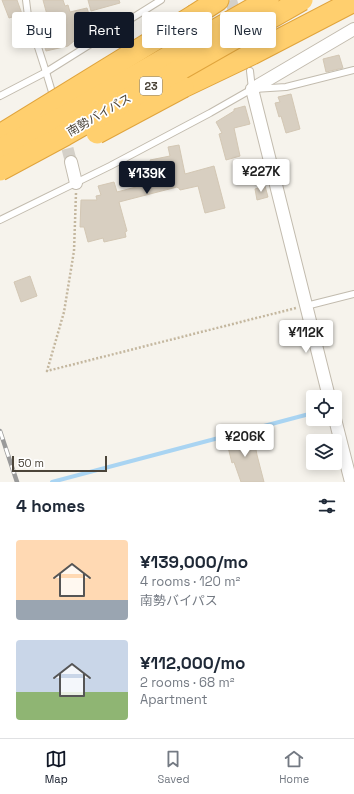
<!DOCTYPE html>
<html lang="en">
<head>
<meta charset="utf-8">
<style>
	:root { --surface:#fff; --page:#f6f6f7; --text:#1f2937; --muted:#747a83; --line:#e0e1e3; --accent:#111827 }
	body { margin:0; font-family:"Space Grotesk","Noto Sans JP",sans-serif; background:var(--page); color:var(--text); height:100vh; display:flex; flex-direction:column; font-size:15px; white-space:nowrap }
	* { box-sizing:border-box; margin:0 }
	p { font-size:13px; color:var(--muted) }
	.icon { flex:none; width:22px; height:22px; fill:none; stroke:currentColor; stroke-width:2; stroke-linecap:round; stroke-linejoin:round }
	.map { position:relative; height:482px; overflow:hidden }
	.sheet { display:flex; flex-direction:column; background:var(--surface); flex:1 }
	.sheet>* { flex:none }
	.top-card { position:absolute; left:12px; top:12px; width:330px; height:36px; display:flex; gap:8px }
	.buttons { position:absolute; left:306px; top:390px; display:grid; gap:8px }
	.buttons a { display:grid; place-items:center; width:36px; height:36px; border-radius:4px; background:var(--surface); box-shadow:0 2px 10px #0003; font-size:20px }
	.scale { position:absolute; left:12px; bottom:10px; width:95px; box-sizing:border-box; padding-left:4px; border:2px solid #4b4439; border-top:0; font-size:11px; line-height:14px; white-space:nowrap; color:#4b4439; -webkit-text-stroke:3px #fff; paint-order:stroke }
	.price { position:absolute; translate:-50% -34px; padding:0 9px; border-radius:4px; background:#fff; color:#222; font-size:13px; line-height:26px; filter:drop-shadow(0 1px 2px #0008) }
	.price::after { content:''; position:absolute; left:50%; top:24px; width:12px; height:9px; margin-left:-6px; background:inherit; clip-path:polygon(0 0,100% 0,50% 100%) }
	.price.selected { background:var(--accent); color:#fff }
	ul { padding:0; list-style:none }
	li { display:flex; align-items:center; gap:12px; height:100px; padding:0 16px }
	li span { display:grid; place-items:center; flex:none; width:112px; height:80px; border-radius:4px; color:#555 }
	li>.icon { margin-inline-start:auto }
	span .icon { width:48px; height:48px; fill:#fffc; stroke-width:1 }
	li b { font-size:17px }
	h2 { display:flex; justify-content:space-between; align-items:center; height:48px; padding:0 16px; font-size:17px }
	.tag { padding:0 14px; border-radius:4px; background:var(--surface); box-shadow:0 2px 10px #0003; font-size:14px; line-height:36px }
	.tag.selected { background:var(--accent); color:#fff }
	.tab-bar { display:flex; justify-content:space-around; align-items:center; height:56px; border-top:1px solid var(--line); background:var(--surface); font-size:11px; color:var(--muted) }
	.tab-bar a { display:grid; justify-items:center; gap:2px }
	.tab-bar .selected { color:var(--accent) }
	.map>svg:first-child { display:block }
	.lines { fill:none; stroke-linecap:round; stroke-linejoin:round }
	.stream { stroke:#a9d4f2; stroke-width:4 }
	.building { fill:#d8cfc1; stroke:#d3c7b4 }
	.street-tunnel { stroke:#d4d0c8; stroke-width:12; stroke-dasharray:12 6; stroke-linecap:butt }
	.lane-casing { stroke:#c2bbae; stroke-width:8 }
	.street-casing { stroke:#c2bbae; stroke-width:14 }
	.highway-casing { stroke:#e0a43c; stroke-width:23 }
	.path { stroke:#c4b79f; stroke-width:2.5; stroke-dasharray:2 2; stroke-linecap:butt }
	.lane { stroke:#fff; stroke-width:6 }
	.street { stroke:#fff; stroke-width:12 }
	.highway { stroke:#ffcf6e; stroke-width:21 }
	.rail-casing { stroke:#9a9a9a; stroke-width:4.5 }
	.rail { stroke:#fff; stroke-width:3; stroke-dasharray:9; stroke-linecap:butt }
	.highway-bridge-casing { stroke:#e0a43c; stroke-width:23; stroke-linecap:butt }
	.highway-bridge { stroke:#ffcf6e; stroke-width:21 }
	.labels { text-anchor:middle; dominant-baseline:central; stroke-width:3.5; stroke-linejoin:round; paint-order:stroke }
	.shield { fill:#fff; stroke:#817c74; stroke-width:1 }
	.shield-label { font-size:11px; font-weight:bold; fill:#4b4439 }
	.street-label { font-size:12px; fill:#4b4439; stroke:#fff }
</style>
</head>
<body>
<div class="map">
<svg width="354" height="482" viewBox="0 0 354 482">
	<rect width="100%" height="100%" fill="#f6f3ec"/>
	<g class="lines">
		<polyline class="stream" points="52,482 313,413"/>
	</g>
	<g class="building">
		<polygon points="2,0 17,0 22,14 9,18"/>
		<polygon points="43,0 63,0 65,6 68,5 70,12 87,8 93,27 79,35 80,36 68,46 46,51 38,26 49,22"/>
		<polygon points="88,0 119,0 120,3 91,11"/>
		<polygon points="339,55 343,68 326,72 323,59"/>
		<polygon points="291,94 300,129 286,133 281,116 279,117 275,103 280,102 278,97"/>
		<polygon points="245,106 250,124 234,128 240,156 226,160 219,134 222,133 216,122 234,111 234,109"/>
		<polygon points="179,145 185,174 214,166 225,208 205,213 198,186 180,190 179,188 178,188 177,187 119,202 127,231 125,232 126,237 104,242 103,238 88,242 84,227 80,227 81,200 97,200 96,196 101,195 98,186 114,182 117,192 136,187 134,177 153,173 150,160 170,156 168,147"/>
		<polygon points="265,186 268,197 257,200 255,189"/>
		<polygon points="30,276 37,296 21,302 14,282"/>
		<polygon points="253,434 257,455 264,482 241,482 234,462 232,463 226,439"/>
	</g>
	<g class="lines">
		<g class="street-tunnel">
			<polyline points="231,0 247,62"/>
			<polyline points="63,131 71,162"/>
		</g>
		<g class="lane-casing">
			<g id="lane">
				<polyline points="26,0 28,16 46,72 52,92"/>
				<polyline points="250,71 252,89"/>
				<polyline points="0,96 46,72 161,0"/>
				<polyline points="0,220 110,166 210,113 252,89 286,87 354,70"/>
				<polyline points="306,306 354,294"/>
			</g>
		</g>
		<g class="street-casing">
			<g id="street">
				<polyline points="71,162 76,183"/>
				<polyline points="329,397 252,89 354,29"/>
				<polyline points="335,419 351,482"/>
			</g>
		</g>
		<g class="highway-casing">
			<g id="highway">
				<polyline points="195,15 218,0"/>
				<polyline points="183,87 252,54 354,1"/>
			</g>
		</g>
		<polyline class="path" points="76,193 74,251 64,312 47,371 296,308"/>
		<use href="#lane" class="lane"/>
		<use href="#street" class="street"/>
		<use href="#highway" class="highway"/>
		<g class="rail-casing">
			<polyline id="rail" points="0,431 17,482"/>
		</g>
		<use href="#rail" class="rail"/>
		<g class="highway-bridge-casing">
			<g id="highway-bridge">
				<polyline points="97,133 183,87"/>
				<polyline points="0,135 195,15"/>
				<polyline points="0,149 63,117 268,0"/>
				<polyline points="0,170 65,135 302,0"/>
			</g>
		</g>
		<use href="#highway-bridge" class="highway-bridge"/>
	</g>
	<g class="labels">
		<rect class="shield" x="140" y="77" width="22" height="18" rx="3"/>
		<g class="shield-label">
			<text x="151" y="86">23</text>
		</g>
		<g class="street-label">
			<text transform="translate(99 115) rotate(-30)">南勢バイパス</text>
		</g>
	</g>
</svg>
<div class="buttons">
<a><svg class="icon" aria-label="locate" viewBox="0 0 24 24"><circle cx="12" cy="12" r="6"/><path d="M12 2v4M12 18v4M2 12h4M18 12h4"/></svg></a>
<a><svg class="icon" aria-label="layers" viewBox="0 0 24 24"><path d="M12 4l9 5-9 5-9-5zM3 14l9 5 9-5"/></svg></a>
</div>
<div class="scale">50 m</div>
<b class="price" style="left:261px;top:193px">¥227K</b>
<b class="price selected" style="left:147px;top:195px">¥139K</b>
<b class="price" style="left:306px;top:354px">¥112K</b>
<b class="price" style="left:245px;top:458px">¥206K</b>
<div class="top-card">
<a class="tag">Buy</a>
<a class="tag selected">Rent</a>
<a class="tag">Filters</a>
<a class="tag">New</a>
</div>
</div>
<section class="sheet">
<h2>4 homes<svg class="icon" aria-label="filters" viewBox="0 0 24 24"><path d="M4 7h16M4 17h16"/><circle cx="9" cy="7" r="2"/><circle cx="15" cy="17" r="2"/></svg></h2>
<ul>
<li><span style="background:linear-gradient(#ffd9b3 75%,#9aa5b1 0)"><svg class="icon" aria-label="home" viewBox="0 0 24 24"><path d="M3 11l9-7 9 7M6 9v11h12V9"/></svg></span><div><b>¥139,000/mo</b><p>4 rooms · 120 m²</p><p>南勢バイパス</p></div></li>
<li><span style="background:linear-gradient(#c9d6e8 65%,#8fb573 0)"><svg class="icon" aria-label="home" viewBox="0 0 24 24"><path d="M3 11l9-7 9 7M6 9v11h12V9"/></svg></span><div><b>¥112,000/mo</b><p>2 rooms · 68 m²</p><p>Apartment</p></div></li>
</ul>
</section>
<nav class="tab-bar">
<a class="selected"><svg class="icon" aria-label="map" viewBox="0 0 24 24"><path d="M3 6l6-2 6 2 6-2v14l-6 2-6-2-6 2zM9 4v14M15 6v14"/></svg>Map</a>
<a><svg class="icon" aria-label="saved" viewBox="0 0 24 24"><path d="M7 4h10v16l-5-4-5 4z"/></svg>Saved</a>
<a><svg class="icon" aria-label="home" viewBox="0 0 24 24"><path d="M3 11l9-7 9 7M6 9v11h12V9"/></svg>Home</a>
</nav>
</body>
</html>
